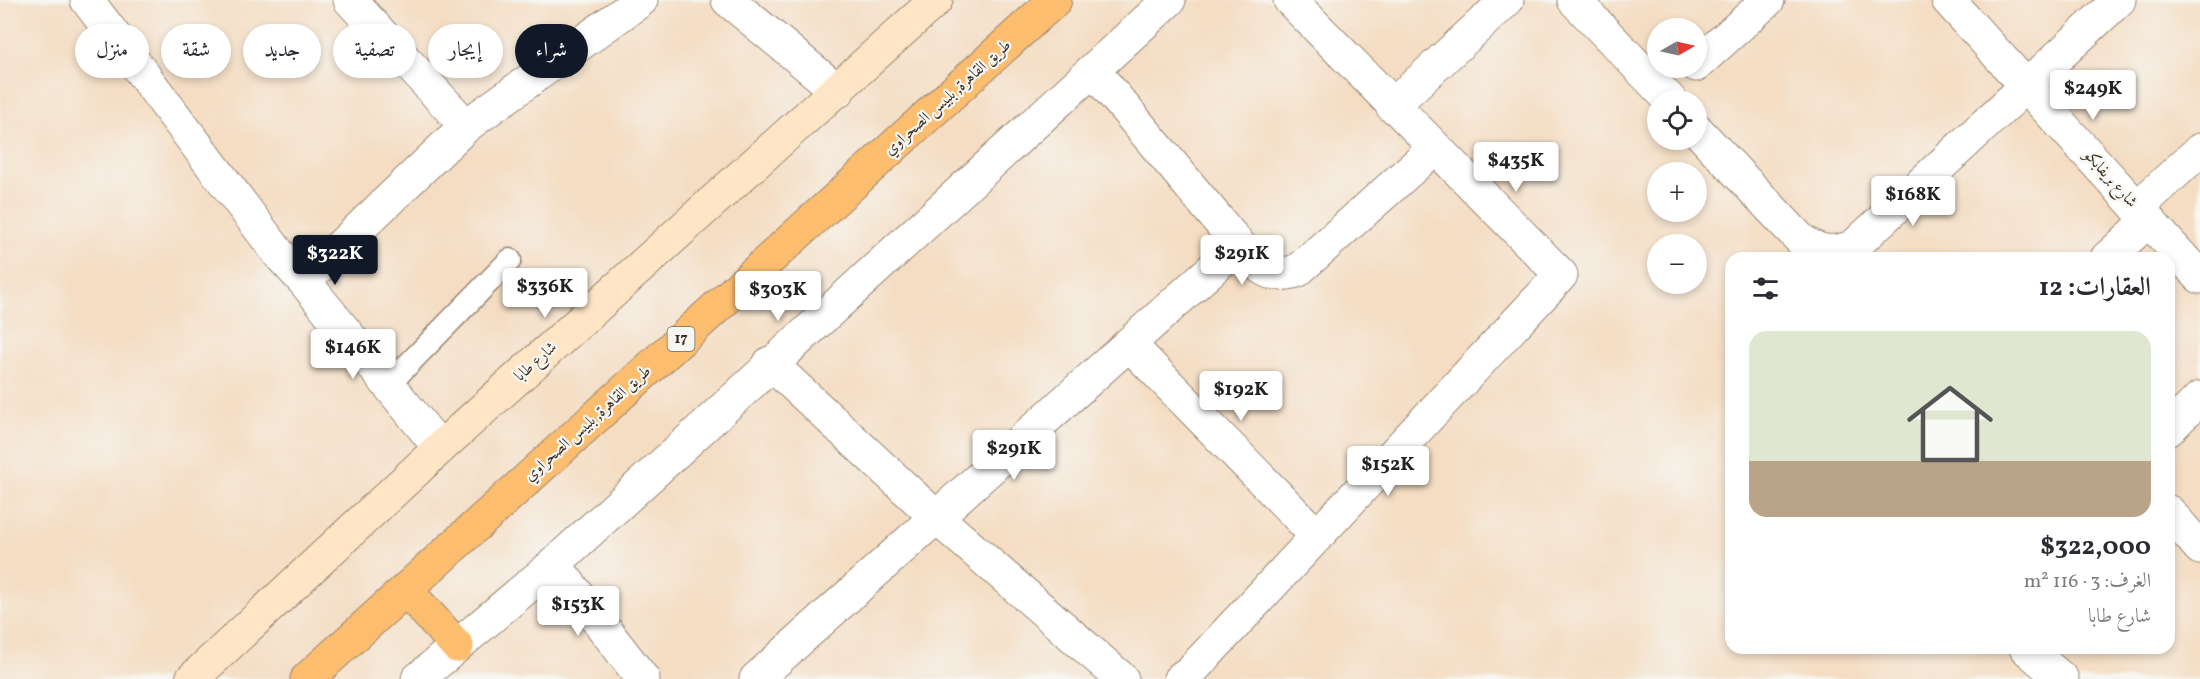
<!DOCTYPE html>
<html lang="ar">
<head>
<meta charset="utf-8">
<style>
	:root { --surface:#fff; --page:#f2f2f3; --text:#2b2b33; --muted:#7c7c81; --line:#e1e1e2; --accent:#111827 }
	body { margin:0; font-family:Vollkorn,Amiri,serif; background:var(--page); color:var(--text); direction:rtl; height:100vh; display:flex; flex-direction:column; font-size:22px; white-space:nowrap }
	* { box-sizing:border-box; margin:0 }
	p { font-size:20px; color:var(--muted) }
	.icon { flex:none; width:33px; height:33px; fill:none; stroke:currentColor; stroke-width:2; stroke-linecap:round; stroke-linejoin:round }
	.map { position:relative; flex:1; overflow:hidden; direction:ltr }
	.panel { position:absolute; left:1725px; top:252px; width:450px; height:402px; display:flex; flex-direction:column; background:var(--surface); border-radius:18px; box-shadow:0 3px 9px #0003; direction:rtl }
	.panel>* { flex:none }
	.top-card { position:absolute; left:18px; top:24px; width:570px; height:54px; direction:rtl; display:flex; gap:12px }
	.needle { width:39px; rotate:81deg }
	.tools { position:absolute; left:1647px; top:18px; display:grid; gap:12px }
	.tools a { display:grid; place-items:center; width:60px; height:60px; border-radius:50%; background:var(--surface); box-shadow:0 3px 9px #0003; font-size:30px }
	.price { position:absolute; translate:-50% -51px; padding:0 14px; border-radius:6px; background:#fff; color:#222; font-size:20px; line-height:39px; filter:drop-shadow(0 2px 3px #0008) }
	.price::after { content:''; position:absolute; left:50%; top:36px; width:18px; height:14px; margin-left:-9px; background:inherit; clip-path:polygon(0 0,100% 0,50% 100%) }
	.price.on { background:var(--accent); color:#fff }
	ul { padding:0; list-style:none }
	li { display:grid; align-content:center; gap:12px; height:318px; padding:0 24px }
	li+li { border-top:2px solid var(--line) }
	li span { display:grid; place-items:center; height:186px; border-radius:18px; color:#555 }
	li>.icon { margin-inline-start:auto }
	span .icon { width:108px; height:108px; fill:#fffc; stroke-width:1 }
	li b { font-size:26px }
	h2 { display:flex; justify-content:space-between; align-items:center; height:72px; padding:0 24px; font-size:26px }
	.pill { padding:0 21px; border-radius:27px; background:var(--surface); box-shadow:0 3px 9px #0003; font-size:21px; line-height:54px }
	.pill.on { background:var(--accent); color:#fff }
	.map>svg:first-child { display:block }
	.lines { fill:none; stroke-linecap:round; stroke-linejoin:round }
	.lane-casing { stroke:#988470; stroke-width:25 }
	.street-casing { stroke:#988470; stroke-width:35 }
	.secondary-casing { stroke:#988470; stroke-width:35 }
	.highway-casing { stroke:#988470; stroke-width:35 }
	.lane { stroke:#fff; stroke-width:22 }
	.street { stroke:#fff; stroke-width:33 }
	.secondary { stroke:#fee5c5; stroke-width:33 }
	.highway { stroke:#fcbd6e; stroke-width:33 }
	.labels { text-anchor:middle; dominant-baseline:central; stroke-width:4.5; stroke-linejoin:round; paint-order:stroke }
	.shield { fill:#f6f6f2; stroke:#73675e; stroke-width:1.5 }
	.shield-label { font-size:15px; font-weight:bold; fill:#3b2a1e }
	.street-label { font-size:16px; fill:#3b2a1e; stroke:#f6f6f2 }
</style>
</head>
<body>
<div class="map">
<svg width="2200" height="679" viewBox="0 0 2200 679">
	<rect width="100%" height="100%" fill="#f6f6f2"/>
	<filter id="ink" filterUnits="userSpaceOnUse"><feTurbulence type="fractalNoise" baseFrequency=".0167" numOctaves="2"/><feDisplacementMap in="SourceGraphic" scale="12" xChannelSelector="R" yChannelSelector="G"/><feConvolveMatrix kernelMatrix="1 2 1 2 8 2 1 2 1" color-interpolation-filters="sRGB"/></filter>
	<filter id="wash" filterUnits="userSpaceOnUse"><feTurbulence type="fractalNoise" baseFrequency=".008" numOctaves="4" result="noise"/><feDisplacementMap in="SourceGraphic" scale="24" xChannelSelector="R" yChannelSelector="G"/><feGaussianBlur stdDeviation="1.35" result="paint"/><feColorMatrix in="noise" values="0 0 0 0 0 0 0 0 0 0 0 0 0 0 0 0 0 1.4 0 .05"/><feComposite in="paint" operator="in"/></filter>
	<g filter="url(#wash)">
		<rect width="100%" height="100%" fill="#f4ddc2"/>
	</g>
	<g filter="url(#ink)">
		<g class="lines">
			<g class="lane-casing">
				<polyline id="lane" points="389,384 510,260"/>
			</g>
			<g class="street-casing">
				<g id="street">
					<polyline points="87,0 279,254 304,281 466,126 641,0"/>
					<polyline points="350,0 466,126"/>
					<polyline points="728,0 838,91"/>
					<polyline points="1574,0 1670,100"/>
					<polyline points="1948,0 2200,277"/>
					<polyline points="1696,65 1768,0"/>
					<path d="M1093,70L1239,245C1259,266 1266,280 1297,271L1435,148"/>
					<polyline points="1392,106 1507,0"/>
					<path d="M1696,129L1801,240C1819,253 1834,255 1854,246L2119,0"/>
					<polyline points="2137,208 2200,150"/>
					<polyline points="2107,258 2149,220"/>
					<polyline points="304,281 440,448"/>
					<polyline points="1129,344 1317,536"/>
					<polyline points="770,363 936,517 1122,679"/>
					<polyline points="2169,429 2200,398"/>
					<polyline points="2169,512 2200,548"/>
					<polyline points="554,564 643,679"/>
					<polyline points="2026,648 2062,679"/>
					<polyline points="418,679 554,564 1169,0"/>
					<polyline points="756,679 1239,245"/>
					<polyline points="1180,679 1191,671 1561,275 1290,0"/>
				</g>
			</g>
			<g class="secondary-casing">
				<polyline id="secondary" points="192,679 440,448 936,0"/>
			</g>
			<g class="highway-casing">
				<g id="highway">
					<polyline points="406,590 457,646"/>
					<polyline points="307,679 1055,0"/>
				</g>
			</g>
			<use href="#lane" class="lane"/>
			<use href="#street" class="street"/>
			<use href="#secondary" class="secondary"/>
			<use href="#highway" class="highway"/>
		</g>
	</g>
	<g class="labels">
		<rect class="shield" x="667.5" y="327" width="27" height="24" rx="4.5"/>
		<g class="shield-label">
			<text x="681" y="339">17</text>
		</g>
		<g class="street-label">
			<text transform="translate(948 98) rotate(-42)">طريق القاهرة, بلبيس الصحراوي</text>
			<text transform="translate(2110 179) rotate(48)">شارع بريفابكو</text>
			<text transform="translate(536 362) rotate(-42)">شارع طابا</text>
			<text transform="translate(588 424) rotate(-42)">طريق القاهرة, بلبيس الصحراوي</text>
		</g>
	</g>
</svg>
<div class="tools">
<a><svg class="needle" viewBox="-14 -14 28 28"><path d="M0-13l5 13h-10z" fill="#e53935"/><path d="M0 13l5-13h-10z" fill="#7c7c81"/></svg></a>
<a><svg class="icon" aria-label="locate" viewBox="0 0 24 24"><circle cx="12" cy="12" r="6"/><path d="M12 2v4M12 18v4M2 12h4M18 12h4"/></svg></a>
<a>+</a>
<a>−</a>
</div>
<b class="price" style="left:2093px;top:121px">$249K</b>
<b class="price" style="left:1516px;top:193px">$435K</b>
<b class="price" style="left:1913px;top:227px">$168K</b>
<b class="price on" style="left:335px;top:286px">$322K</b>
<b class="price" style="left:1242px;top:286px">$291K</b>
<b class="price" style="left:545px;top:319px">$336K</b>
<b class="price" style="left:778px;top:322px">$303K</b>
<b class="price" style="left:353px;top:380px">$146K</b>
<b class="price" style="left:1241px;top:422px">$192K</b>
<b class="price" style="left:1014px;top:481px">$291K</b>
<b class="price" style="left:1388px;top:497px">$152K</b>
<b class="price" style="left:578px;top:637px">$153K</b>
<div class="top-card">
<a class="pill on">شراء</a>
<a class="pill">إيجار</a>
<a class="pill">تصفية</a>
<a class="pill">جديد</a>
<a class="pill">شقة</a>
<a class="pill">منزل</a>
</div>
<section class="panel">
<h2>العقارات: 12<svg class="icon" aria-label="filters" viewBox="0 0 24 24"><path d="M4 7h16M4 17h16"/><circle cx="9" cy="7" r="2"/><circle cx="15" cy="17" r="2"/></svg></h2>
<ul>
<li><span style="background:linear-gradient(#dfe7d0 70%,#b9a48a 0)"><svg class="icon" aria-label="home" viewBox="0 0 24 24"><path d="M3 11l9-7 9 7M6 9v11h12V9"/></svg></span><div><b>$322,000</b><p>الغرف: 3 · 116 m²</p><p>شارع طابا</p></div></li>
</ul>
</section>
</div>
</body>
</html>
